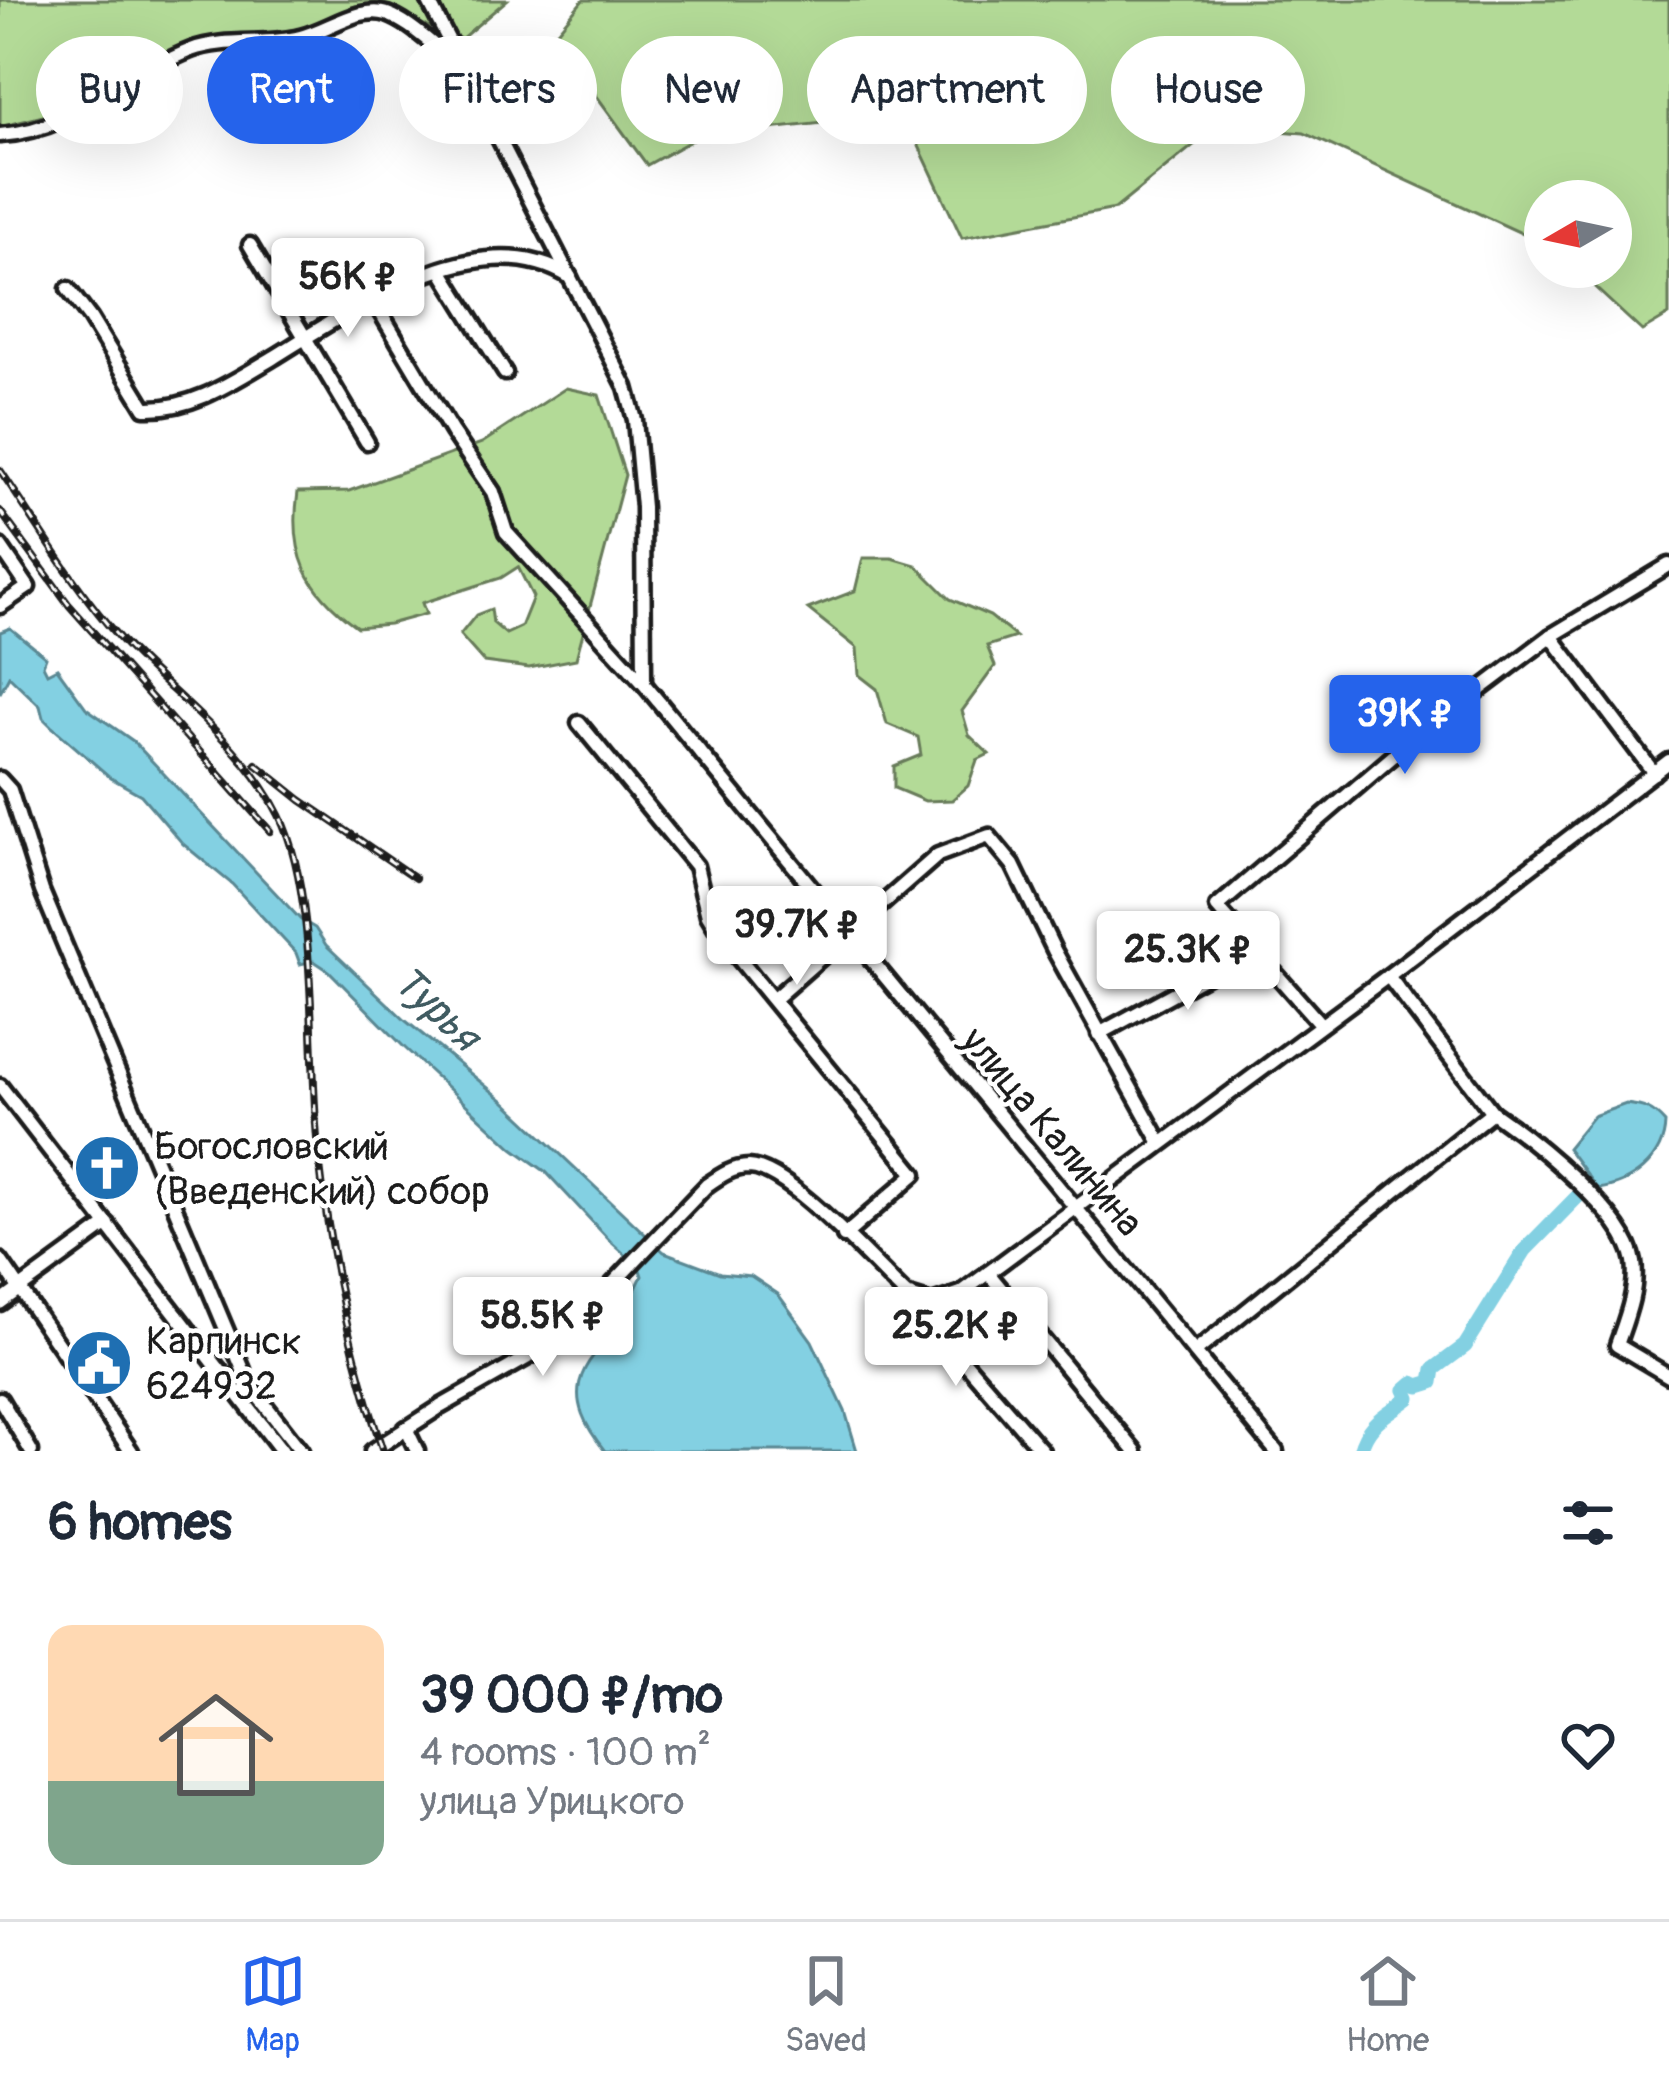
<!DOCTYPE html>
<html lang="en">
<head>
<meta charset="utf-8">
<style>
	:root { --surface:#fff; --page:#f6f6f7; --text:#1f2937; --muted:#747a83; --line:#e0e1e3; --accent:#2563eb }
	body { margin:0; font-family:Pangolin,sans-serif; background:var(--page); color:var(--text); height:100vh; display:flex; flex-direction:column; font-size:45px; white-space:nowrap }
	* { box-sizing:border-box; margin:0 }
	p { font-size:39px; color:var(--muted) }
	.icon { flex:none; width:66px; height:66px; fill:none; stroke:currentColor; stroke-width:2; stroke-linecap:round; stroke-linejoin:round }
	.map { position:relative; height:1451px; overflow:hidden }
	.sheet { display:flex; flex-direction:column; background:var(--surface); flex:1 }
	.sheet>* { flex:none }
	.top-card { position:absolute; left:36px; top:36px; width:1599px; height:108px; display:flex; gap:24px }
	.needle { width:78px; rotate:261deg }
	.tools { position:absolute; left:1524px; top:180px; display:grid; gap:24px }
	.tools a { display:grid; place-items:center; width:108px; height:108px; border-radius:50%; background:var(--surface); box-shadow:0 12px 48px #0002; font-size:60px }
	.price { position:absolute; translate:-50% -102px; padding:0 27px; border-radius:12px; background:#fff; color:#222; font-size:39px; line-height:78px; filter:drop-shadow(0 3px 6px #0008) }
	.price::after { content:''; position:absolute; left:50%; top:72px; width:36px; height:27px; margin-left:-18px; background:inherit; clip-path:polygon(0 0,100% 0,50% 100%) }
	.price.active { background:var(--accent); color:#fff }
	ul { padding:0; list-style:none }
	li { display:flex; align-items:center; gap:36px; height:300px; padding:0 48px }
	li span { display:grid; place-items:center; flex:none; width:336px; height:240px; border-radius:24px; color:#555 }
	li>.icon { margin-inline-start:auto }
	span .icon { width:144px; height:144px; fill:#fffc; stroke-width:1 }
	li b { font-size:51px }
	h2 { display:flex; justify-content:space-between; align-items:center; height:144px; padding:0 48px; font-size:51px }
	.pill { padding:0 42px; border-radius:54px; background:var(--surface); box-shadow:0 12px 48px #0002; font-size:42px; line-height:108px }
	.pill.active { background:var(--accent); color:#fff }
	.tabs { display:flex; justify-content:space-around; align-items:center; height:168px; border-top:3px solid var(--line); background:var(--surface); font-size:33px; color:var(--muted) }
	.tabs a { display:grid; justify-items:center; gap:6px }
	.tabs .active { color:var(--accent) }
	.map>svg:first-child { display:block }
	.green { fill:#b3da97; stroke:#687b5a; stroke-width:3 }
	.water { fill:#83d0e2; stroke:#5a8893; stroke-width:3 }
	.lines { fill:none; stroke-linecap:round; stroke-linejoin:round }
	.river { stroke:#83d0e2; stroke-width:15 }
	.minor-casing { stroke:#1c1c1c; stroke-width:21 }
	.minor { stroke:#fff; stroke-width:12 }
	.rail-casing { stroke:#1c1c1c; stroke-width:8 }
	.rail { stroke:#fff; stroke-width:3; stroke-dasharray:9; stroke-linecap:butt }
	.labels { text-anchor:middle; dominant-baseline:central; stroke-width:9; stroke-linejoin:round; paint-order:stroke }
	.street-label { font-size:39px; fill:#1c1c1c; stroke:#fff }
	.poi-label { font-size:39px; fill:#1c1c1c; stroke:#fff; text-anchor:start }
	.water-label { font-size:42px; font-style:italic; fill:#405b61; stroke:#fff }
</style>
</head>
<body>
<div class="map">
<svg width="1669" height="1451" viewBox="0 0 1669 1451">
	<rect width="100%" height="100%" fill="#fff"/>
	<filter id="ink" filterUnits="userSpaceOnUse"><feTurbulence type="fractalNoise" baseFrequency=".00833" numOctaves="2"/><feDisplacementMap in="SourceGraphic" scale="24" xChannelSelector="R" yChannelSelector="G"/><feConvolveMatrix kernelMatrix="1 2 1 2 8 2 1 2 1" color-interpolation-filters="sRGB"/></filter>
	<g filter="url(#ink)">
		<g class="green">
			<polygon points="0,0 507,0 461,39 370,4 299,29 194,43 51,114 0,127"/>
			<polygon points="583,0 1669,0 1669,315 1642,331 1573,267 1611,267 1611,201 1545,201 1545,244 1304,133 1217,126 1115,209 962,238 904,114 698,137 647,165 553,36"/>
			<path d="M566,388L599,395L625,475L576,659L529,668L484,662L460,635L476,615L491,609L493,623L506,634L521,627L533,597L518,567L501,578L422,603L426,614L389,624L357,627C306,590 289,554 298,492L349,491L482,443Z"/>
			<polygon points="863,558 892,558 916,565 950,599 990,616 1016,637 987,646 995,666 962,711 969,735 989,754 977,760 968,786 952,800 925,801 894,788 894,766 921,755 918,737 887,724 877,689 859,675 857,648 808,609 855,591"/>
		</g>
		<g class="water">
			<path d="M10,628L46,657L43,665L47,673L57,668L86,708L133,741L301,920L315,928L326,945L406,1021L504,1101L664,1252L720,1273L751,1276L778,1294L812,1341L845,1411L857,1451H605C560,1396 576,1366 625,1324L629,1303L642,1276L639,1267L611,1242L546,1172L513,1148L405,1048L329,971L314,961L300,964L296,953L232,884L183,844L141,795L111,778L52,727L43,718L40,706L9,676L0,693V632Z"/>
			<path d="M1626,1104C1644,1106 1653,1109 1665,1123C1664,1160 1631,1185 1597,1189L1567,1148L1593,1116Z"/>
		</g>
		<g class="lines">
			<path class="river" d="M1360,1451C1368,1421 1387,1415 1409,1398L1405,1390L1413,1383L1419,1386L1432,1382L1434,1369L1465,1346L1525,1250L1581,1193"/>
			<g class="minor-casing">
				<g id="minor">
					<polyline points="428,0 626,387 635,420 643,507 644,683"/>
					<path d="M0,135C73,131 125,76 191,50C225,37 265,46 300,37C327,31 359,5 387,14C412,23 433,47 455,61"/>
					<polyline points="250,245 367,442"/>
					<polyline points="441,270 505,373"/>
					<path d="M68,289L90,318L145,408C192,410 234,381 273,358C351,310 480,219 570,277"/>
					<polyline points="372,298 452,432 493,492 506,532 644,684 1276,1451"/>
					<polyline points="0,546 28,587 0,606"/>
					<polyline points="1551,636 1654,773"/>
					<polyline points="579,723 696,866 708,915 722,938 915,1174 844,1236"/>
					<polyline points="0,779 10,790 42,891 252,1391"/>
					<polyline points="775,998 938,855 989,836 1013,865 1054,950 1161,1143"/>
					<polyline points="1321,1025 1217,907 1405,746 1551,636 1669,565"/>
					<polyline points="1099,1034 1253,950"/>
					<polyline points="0,1086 282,1451"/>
					<path d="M1492,1112C1531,1139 1627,1214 1634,1262C1638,1290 1626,1319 1617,1345L1669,1376"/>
					<polyline points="0,1260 131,1451"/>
					<polyline points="988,1273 1135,1451"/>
					<polyline points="911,1300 1042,1451"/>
					<polyline points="0,1303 108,1224"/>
					<polyline points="1195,1352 1492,1112 1388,976"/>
					<polyline points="246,1388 258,1396 301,1451"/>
					<polyline points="0,1399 31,1451"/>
					<polyline points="406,1428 417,1451"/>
					<path d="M372,1451L440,1407L560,1339L707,1185C720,1176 733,1167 749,1167C789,1168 874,1265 906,1295L932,1303L961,1293L1388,976L1669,761"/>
				</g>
			</g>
			<use href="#minor" class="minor"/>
			<g class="rail-casing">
				<g id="rail">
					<path d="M0,470C39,527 75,589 121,640C174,697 244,744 279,815C319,896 308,1056 318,1149C329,1250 350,1354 383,1451"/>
					<polyline points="0,511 69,605 270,831"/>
					<polyline points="256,764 301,800 415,878"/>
				</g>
			</g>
			<use href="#rail" class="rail"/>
		</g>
	</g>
	<defs>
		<g id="church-disc" transform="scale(3.45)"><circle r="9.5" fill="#1f6fb2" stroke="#fff"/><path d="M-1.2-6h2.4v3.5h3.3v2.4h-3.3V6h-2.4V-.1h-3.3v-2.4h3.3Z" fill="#fff"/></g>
		<g id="civic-disc" transform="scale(3.45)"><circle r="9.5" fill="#1f6fb2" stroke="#fff"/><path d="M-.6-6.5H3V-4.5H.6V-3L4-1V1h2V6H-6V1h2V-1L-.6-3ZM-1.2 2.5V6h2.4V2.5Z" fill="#fff"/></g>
	</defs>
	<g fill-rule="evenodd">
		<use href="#church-disc" x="107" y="1168"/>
		<use href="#civic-disc" x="99" y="1363"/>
	</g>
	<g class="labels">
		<g class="street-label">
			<text transform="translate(1052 1132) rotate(50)">улица Калинина</text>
		</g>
		<g class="poi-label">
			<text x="154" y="1146">Богословский<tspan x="154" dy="45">(Введенский) собор</tspan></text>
			<text x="146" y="1341">Карпинск<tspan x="146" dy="45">624932</tspan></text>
		</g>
		<g class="water-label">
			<text transform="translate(436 1009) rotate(43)">Турья</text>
		</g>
	</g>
</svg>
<div class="tools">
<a><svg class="needle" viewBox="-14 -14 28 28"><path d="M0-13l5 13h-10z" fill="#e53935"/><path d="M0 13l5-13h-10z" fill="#747a83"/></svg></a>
</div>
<b class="price" style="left:348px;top:340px">56K ₽</b>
<b class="price active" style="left:1405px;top:777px">39K ₽</b>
<b class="price" style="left:797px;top:988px">39.7K ₽</b>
<b class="price" style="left:1188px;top:1013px">25.3K ₽</b>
<b class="price" style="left:543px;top:1379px">58.5K ₽</b>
<b class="price" style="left:956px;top:1389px">25.2K ₽</b>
<div class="top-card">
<a class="pill">Buy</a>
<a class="pill active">Rent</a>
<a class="pill">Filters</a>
<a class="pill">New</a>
<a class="pill">Apartment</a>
<a class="pill">House</a>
</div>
</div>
<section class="sheet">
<h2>6 homes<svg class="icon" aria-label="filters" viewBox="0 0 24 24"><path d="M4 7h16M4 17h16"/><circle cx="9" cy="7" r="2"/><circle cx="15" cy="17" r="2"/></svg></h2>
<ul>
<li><span style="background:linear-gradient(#ffd9b3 65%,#7fa58c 0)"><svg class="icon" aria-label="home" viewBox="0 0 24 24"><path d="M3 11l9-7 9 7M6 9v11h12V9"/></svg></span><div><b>39 000 ₽/mo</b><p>4 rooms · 100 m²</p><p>улица Урицкого</p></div><svg class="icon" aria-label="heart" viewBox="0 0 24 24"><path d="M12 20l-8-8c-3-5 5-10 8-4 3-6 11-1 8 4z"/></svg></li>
</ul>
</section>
<nav class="tabs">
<a class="active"><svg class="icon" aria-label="map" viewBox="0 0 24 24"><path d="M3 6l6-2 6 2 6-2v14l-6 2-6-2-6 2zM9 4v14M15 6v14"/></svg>Map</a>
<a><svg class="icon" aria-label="saved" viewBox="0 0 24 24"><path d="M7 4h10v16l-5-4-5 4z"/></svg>Saved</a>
<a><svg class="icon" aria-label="home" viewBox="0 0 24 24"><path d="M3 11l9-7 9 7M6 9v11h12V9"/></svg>Home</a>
</nav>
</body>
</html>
